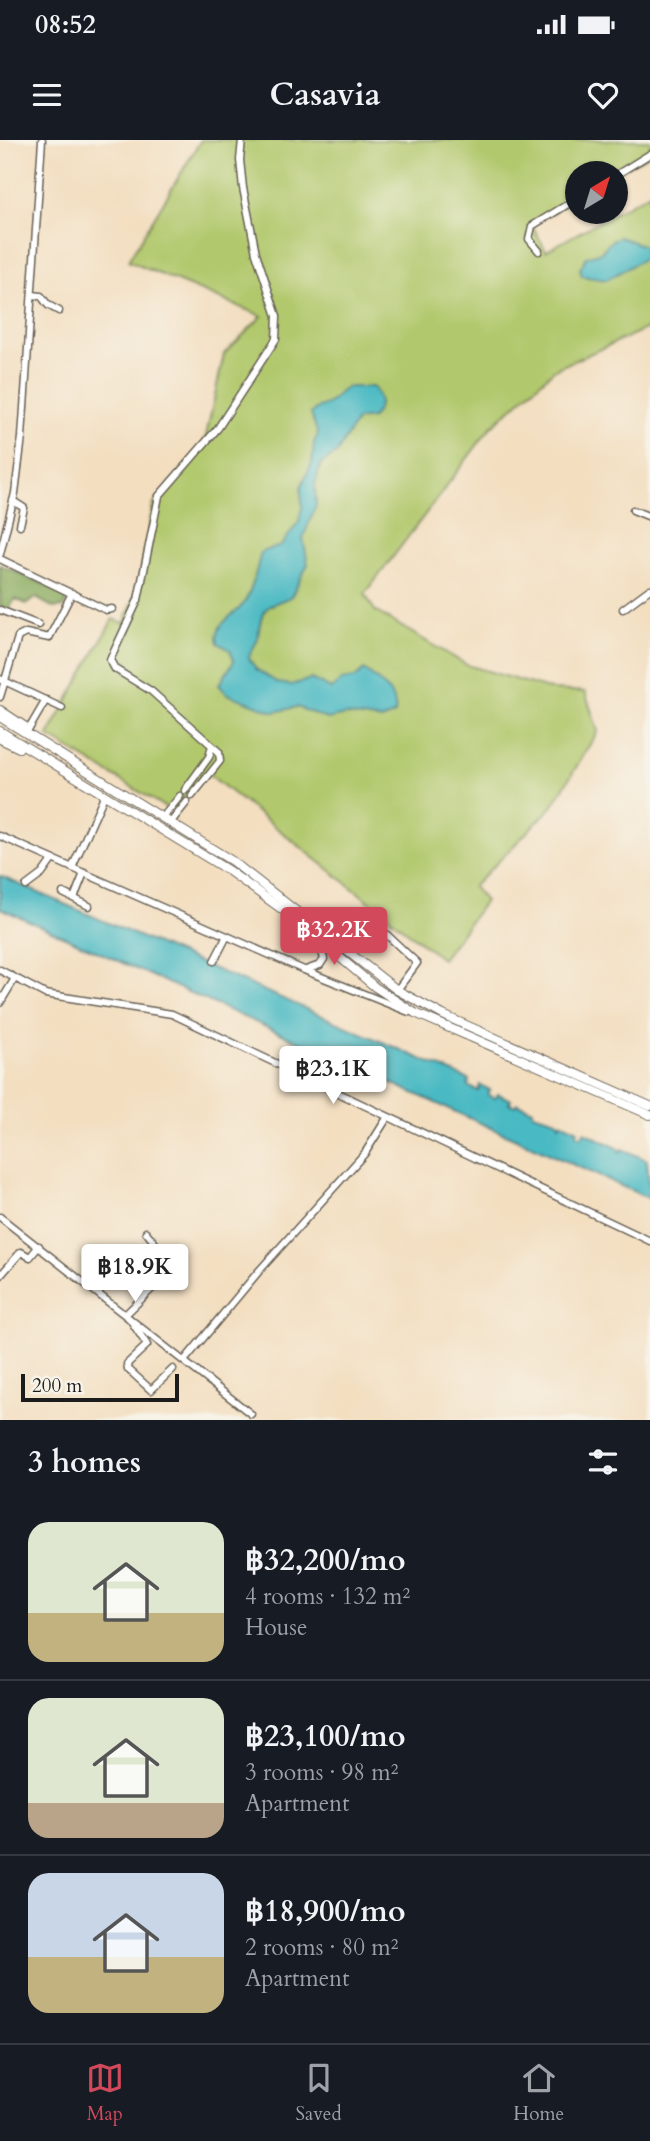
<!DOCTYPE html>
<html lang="en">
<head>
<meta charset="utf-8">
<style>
	:root { --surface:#171b24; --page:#20242c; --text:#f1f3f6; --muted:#9ea1a6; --line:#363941; --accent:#d1495b }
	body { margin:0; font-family:Cardo,serif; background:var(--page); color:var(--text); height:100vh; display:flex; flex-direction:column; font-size:26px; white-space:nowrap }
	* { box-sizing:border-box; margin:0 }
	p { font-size:23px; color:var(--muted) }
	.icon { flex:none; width:38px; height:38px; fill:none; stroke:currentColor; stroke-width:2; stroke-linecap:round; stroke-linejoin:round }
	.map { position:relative; height:1280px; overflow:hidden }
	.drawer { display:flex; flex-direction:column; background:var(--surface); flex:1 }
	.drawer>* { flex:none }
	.needle { width:46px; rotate:38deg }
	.fabs { position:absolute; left:565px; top:21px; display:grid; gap:14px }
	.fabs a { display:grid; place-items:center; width:63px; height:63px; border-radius:50%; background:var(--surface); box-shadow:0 2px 5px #0004; font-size:35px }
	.scale { position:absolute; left:21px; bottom:18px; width:158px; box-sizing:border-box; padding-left:7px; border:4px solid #1c1c1c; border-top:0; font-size:19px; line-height:24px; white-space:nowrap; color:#1c1c1c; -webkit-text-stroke:5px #f7f3e8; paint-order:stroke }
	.price { position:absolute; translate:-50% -60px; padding:0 16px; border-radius:7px; background:#fff; color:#222; font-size:23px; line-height:46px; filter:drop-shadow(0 2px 4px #0008) }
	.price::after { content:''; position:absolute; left:50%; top:42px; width:21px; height:16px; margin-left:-10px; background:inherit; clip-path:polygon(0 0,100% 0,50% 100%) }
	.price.selected { background:var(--accent); color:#fff }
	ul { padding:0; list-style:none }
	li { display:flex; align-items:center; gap:21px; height:175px; padding:0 28px }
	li+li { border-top:2px solid var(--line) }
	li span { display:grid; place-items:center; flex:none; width:196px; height:140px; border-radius:21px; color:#555 }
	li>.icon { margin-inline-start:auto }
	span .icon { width:84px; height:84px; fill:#fffc; stroke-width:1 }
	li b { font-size:30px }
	h2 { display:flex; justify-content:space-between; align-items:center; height:84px; padding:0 28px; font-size:30px }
	.status { display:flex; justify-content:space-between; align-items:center; height:49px; padding:0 35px; background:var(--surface); direction:ltr }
	.status svg { height:19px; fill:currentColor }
	header { display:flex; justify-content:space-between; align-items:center; height:91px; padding:0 28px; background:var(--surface); font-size:32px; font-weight:600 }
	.menu { display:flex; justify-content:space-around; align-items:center; height:98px; border-top:2px solid var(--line); background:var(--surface); font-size:19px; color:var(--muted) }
	.menu a { display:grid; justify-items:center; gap:4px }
	.menu .selected { color:var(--accent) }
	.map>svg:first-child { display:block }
	.green { fill:#b1c86c; stroke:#667244; stroke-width:2 }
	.forest { fill:#8cac60; stroke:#54643e; stroke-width:2 }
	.water { fill:#4ab9c3; stroke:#336a70; stroke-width:2 }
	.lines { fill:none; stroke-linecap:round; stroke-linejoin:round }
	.minor-casing { stroke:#676055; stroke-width:9 }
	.major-casing { stroke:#676055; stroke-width:10 }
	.minor { stroke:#fff; stroke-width:6 }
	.major { stroke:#fff; stroke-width:8 }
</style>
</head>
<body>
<div class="status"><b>08:52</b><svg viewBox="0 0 49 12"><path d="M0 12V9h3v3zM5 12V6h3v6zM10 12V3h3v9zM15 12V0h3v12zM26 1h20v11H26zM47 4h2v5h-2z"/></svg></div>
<header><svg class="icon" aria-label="menu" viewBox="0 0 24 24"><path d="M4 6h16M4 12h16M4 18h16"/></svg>Casavia<svg class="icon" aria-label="heart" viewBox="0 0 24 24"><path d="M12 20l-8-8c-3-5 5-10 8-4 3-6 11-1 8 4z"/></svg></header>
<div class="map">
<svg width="650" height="1280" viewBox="0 0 650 1280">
	<rect width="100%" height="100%" fill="#f7f3e8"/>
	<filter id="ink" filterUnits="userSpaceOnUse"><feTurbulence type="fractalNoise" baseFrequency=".0143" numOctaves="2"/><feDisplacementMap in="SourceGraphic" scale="14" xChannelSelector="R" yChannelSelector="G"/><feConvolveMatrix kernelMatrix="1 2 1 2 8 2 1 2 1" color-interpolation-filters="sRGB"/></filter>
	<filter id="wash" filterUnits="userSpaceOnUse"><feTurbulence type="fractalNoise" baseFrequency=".00686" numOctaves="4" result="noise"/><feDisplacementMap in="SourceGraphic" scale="28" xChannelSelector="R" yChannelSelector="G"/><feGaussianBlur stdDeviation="1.57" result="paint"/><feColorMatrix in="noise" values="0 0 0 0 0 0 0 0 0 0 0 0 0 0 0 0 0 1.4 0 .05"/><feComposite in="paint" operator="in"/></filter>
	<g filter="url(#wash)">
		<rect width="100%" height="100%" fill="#f3dec0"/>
		<polygon class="green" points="201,0 650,0 650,14 616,33 578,33 577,57 532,85 546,111 650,53 650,187 555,229 491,287 365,454 375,471 467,525 552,550 585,552 598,591 552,667 473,747 485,761 442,819 206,632 171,671 48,596 113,479 124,483 138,448 153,365 204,305 224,214 262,176 128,121"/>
		<polygon class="forest" points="0,425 69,455 64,467 54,468 36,458 27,464 15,459 9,469 0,467"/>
		<g class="water">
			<polygon points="619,97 645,106 645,118 606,140 582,136 580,129 586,117 601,112 611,101"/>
			<path d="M348,247H373C381,257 382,267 372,278L357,280L337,313L321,324L315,344L316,365L303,398L308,424L291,457C264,467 262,467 258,497C257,505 250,510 249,518L256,529L278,543L291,545L311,539L331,549L342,540L355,538L364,530C378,540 399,555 395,574L382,580L347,575L327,579L297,567L274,572L227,554L219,545L234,521L230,510L218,503C213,487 230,477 240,468C252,456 257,427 261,412L281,406L299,381L302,367L301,347L312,323L314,302L318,295L311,274C317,265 322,268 330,262C338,257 339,250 348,247Z"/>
			<polygon points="0,736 470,940 468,946 478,951 480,945 490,950 488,955 495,958 498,954 511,960 509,963 515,966 517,963 533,970 533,973 557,980 559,985 561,982 578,990 576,994 581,997 584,992 618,1008 620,1012 622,1009 647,1020 650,1059 0,768"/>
		</g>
	</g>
	<g filter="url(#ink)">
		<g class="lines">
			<g class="minor-casing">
				<g id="minor">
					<polyline points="616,35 650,14"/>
					<polyline points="539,111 529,99 532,86 578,58"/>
					<polyline points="33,155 41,156 48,165 59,171"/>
					<polyline points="13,361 24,368 20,385"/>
					<polyline points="633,370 650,377"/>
					<polyline points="0,414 15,353 22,297 42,0"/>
					<polyline points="0,419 106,470 112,469"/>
					<polyline points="623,469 650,449"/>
					<polyline points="0,470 39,485"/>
					<polyline points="0,539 62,568"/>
					<polyline points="0,557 18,497 26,493 49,498 72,453"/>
					<polyline points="29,589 46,560"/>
					<polyline points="185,650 209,617 212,606"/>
					<polyline points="192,656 220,621 219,612 151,551 115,529 110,520 138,460 159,356 218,288 276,199 277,176 256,113 243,48 240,20 242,0"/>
					<polyline points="163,677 180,656"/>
					<polyline points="171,682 187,662"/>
					<polyline points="0,696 304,830 409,872"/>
					<polyline points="72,728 104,656"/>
					<polyline points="26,746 42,734 52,720"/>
					<polyline points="63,753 89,766"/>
					<polyline points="74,758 84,733"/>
					<polyline points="385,793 417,823 397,850"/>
					<polyline points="214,821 227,796"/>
					<polyline points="0,830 45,854 172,874 650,1101"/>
					<polyline points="306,830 320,825 324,819 319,801"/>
					<polyline points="0,863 14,840"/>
					<polyline points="0,1077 251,1274"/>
					<polyline points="101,1119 110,1114 145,1154"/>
					<polyline points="0,1136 21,1112 30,1117 39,1106"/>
					<polyline points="126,1174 174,1127 146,1092"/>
					<polyline points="130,1179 147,1205 127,1224 128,1229 151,1250 173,1229"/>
					<polyline points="184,1221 259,1131 365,1013 387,978"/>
				</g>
			</g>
			<g class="major-casing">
				<g id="major">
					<polyline points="0,570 24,586"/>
					<polyline points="0,577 232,721 397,850 443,875 650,966"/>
					<polyline points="0,591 229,731 287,773 375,847 415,873 650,975"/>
					<polyline points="0,599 19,608"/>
				</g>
			</g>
			<use href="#minor" class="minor"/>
			<use href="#major" class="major"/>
		</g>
	</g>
</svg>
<div class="fabs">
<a><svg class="needle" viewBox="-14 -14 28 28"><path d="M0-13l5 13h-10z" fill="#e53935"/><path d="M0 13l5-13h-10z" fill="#9ea1a6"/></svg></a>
</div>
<div class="scale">200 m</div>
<b class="price selected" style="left:334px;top:827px">฿32.2K</b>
<b class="price" style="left:333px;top:966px">฿23.1K</b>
<b class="price" style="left:135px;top:1164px">฿18.9K</b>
</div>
<section class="drawer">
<h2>3 homes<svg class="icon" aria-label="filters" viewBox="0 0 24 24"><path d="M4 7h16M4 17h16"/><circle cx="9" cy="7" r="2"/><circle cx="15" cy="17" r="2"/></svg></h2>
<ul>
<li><span style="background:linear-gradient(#dfe7d0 65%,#c2b280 0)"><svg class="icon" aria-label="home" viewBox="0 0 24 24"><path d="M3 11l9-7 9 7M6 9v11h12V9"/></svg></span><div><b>฿32,200/mo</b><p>4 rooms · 132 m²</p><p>House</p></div></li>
<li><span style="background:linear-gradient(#dfe7d0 75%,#b9a48a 0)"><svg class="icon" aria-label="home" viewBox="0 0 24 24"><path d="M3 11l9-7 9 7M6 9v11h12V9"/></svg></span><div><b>฿23,100/mo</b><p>3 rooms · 98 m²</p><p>Apartment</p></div></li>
<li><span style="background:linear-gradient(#c9d6e8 60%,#c2b280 0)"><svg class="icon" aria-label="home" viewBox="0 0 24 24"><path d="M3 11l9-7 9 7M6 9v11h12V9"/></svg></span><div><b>฿18,900/mo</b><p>2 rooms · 80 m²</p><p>Apartment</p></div></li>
</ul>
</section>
<nav class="menu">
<a class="selected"><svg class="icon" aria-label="map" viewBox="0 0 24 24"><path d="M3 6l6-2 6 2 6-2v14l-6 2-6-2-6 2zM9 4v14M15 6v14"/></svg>Map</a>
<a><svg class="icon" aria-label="saved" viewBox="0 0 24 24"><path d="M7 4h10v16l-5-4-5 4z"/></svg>Saved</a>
<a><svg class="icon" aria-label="home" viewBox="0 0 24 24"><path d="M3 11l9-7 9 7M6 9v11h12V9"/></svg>Home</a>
</nav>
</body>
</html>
